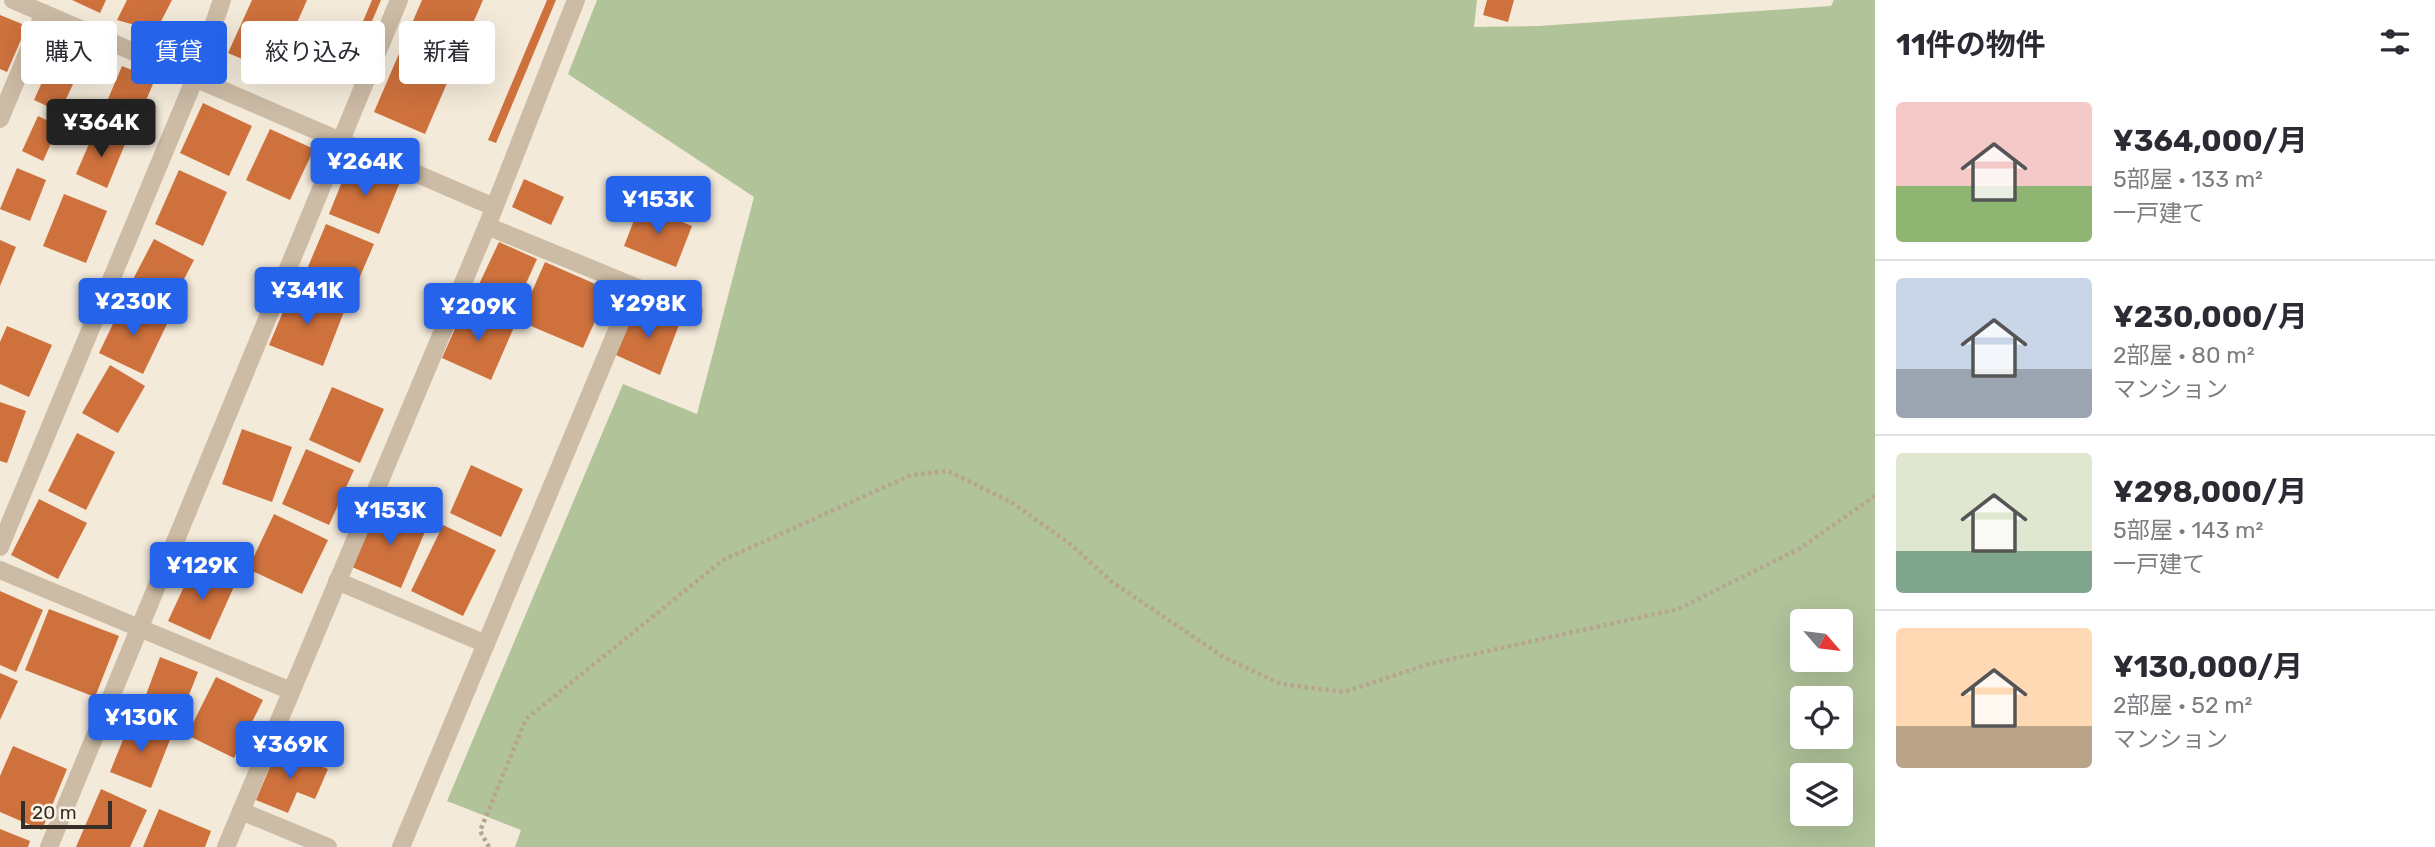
<!DOCTYPE html>
<html lang="ja">
<head>
<meta charset="utf-8">
<style>
	:root { --surface:#fff; --page:#f2f2f3; --text:#2b2b33; --muted:#7c7c81; --line:#e1e1e2; --accent:#2563eb }
	body { margin:0; font-family:Rubik,"Noto Sans JP",sans-serif; background:var(--page); color:var(--text); height:100vh; display:flex; flex-direction:column; font-size:26px; white-space:nowrap }
	* { box-sizing:border-box; margin:0 }
	p { font-size:23px; color:var(--muted) }
	.icon { flex:none; width:38px; height:38px; fill:none; stroke:currentColor; stroke-width:2; stroke-linecap:round; stroke-linejoin:round }
	.map { position:relative; flex:1; overflow:hidden }
	.side { display:flex; flex-direction:column; background:var(--surface); width:560px }
	.side>* { flex:none }
	.hud { position:absolute; left:21px; top:21px; width:665px; height:63px; display:flex; gap:14px }
	.needle { width:46px; rotate:118deg }
	.tools { position:absolute; left:1790px; top:609px; display:grid; gap:14px }
	.tools a { display:grid; place-items:center; width:63px; height:63px; border-radius:7px; background:var(--surface); box-shadow:0 7px 28px #0002; font-size:35px }
	.scale { position:absolute; left:21px; bottom:18px; width:91px; box-sizing:border-box; padding-left:7px; border:4px solid #372e27; border-top:0; font-size:19px; line-height:24px; white-space:nowrap; color:#372e27; -webkit-text-stroke:5px #fbf4e6; paint-order:stroke }
	.price { position:absolute; translate:-50% -60px; padding:0 16px; border-radius:7px; background:var(--accent); color:#fff; font-size:23px; line-height:46px; filter:drop-shadow(0 2px 4px #0008) }
	.price::after { content:''; position:absolute; left:50%; top:42px; width:21px; height:16px; margin-left:-10px; background:inherit; clip-path:polygon(0 0,100% 0,50% 100%) }
	.price.selected { background:#222; color:#fff }
	ul { padding:0; list-style:none }
	li { display:flex; align-items:center; gap:21px; height:175px; padding:0 21px }
	li+li { border-top:2px solid var(--line) }
	li span { display:grid; place-items:center; flex:none; width:196px; height:140px; border-radius:7px; color:#555 }
	li>.icon { margin-inline-start:auto }
	span .icon { width:84px; height:84px; fill:#fffc; stroke-width:1 }
	li b { font-size:30px }
	h2 { display:flex; justify-content:space-between; align-items:center; height:84px; padding:0 21px; font-size:30px }
	.pill { padding:0 24px; border-radius:7px; background:var(--surface); box-shadow:0 7px 28px #0002; font-size:24px; line-height:63px }
	.pill.selected { background:var(--accent); color:#fff }
	main { display:flex; flex:1; min-height:0 }
	.map>svg:first-child { display:block }
	.green { fill:#b0c399; fill-rule:evenodd }
	.building { fill:#ce713d }
	.lines { fill:none; stroke-linecap:round; stroke-linejoin:round }
	.path { stroke:#b8a58f; stroke-width:4.5; stroke-dasharray:3.5 3.5; stroke-linecap:butt }
	.minor { stroke:#ccbba5; stroke-width:18 }
</style>
</head>
<body>
<main>
<div class="map">
<svg width="1875" height="847" viewBox="0 0 1875 847">
	<rect width="100%" height="100%" fill="#f3eada"/>
	<path class="green" d="M597,0H1477L1474,27L1539,26L1831,6L1834,0H1875V847H515L521,830L447,801L623,384L697,414L754,197L568,74ZM1841,621V660H1802V621ZM1841,698V737H1802V698ZM1841,775V814H1802V775Z"/>
	<g class="building">
		<polygon points="72,0 106,0 100,13"/>
		<polygon points="127,0 172,0 156,31 117,20"/>
		<polygon points="252,0 307,0 275,73 228,53"/>
		<polygon points="372,0 381,0 346,82 339,78"/>
		<polygon points="422,0 483,0 425,134 374,112"/>
		<polygon points="547,0 556,0 496,143 488,140"/>
		<polygon points="1487,0 1514,0 1508,22 1483,15"/>
		<polygon points="0,15 27,26 7,72 0,69"/>
		<polygon points="60,42 87,54 60,112 34,100"/>
		<polygon points="122,66 155,79 135,127 102,113"/>
		<polygon points="203,103 252,126 229,176 180,153"/>
		<polygon points="38,116 59,126 43,161 22,151"/>
		<polygon points="270,129 314,149 290,200 246,180"/>
		<polygon points="95,130 125,144 107,188 76,174"/>
		<polygon points="350,162 400,182 379,234 329,214"/>
		<polygon points="17,168 46,180 30,221 0,209"/>
		<polygon points="179,170 227,192 203,246 155,224"/>
		<polygon points="524,179 564,197 551,225 512,207"/>
		<polygon points="64,194 107,211 86,263 43,246"/>
		<polygon points="640,205 692,226 676,267 624,246"/>
		<polygon points="326,224 374,244 352,295 305,274"/>
		<polygon points="154,239 194,260 167,312 127,291"/>
		<polygon points="0,240 16,247 0,286"/>
		<polygon points="499,242 537,259 511,317 472,299"/>
		<polygon points="545,262 609,290 583,348 519,321"/>
		<polygon points="293,288 345,309 323,366 269,345"/>
		<polygon points="123,303 167,324 143,374 99,353"/>
		<polygon points="465,306 514,327 491,380 442,358"/>
		<polygon points="637,306 680,322 660,375 616,355"/>
		<polygon points="7,326 52,345 29,397 0,384 0,342"/>
		<polygon points="110,365 145,386 118,433 82,413"/>
		<polygon points="332,387 384,409 360,463 309,440"/>
		<polygon points="0,402 26,411 7,463 0,461"/>
		<polygon points="242,429 292,447 272,502 222,484"/>
		<polygon points="77,433 115,452 86,510 48,491"/>
		<polygon points="306,449 354,470 329,525 282,504"/>
		<polygon points="471,465 523,489 501,537 450,513"/>
		<polygon points="39,499 87,523 58,579 11,555"/>
		<polygon points="378,507 427,527 401,588 352,567"/>
		<polygon points="274,514 328,540 302,594 248,569"/>
		<polygon points="443,525 496,550 463,616 411,591"/>
		<polygon points="195,563 236,582 210,640 168,621"/>
		<polygon points="0,591 43,610 16,672 0,665"/>
		<polygon points="49,609 119,636 95,697 25,670"/>
		<polygon points="160,657 198,672 176,728 139,714"/>
		<polygon points="0,673 18,681 0,720"/>
		<polygon points="216,677 263,700 234,758 187,735"/>
		<polygon points="131,720 171,737 151,788 110,772"/>
		<polygon points="13,746 67,769 42,830 0,812 0,776"/>
		<polygon points="278,748 328,769 315,799 297,792 288,813 256,800"/>
		<polygon points="101,789 147,810 130,847 76,847"/>
		<polygon points="159,809 211,831 205,847 143,847"/>
		<polygon points="0,829 30,841 28,847 0,847"/>
	</g>
	<g class="lines">
		<polyline class="path" points="489,847 480,831 526,719 723,560 911,475 948,471 1011,502 1069,543 1112,582 1225,658 1281,684 1344,692 1429,664 1678,609 1799,549 1875,496"/>
		<g class="minor">
			<polyline points="13,0 494,207"/>
			<polyline points="0,119 44,13"/>
			<polyline points="487,226 694,311"/>
			<polyline points="0,547 195,78 222,0"/>
			<polyline points="0,570 291,691"/>
			<polyline points="337,581 486,644"/>
			<polyline points="241,811 328,847"/>
			<polyline points="49,847 399,0"/>
			<polyline points="226,847 487,226 576,0"/>
			<polyline points="401,847 635,287"/>
		</g>
	</g>
</svg>
<div class="tools">
<a><svg class="needle" viewBox="-14 -14 28 28"><path d="M0-13l5 13h-10z" fill="#e53935"/><path d="M0 13l5-13h-10z" fill="#7c7c81"/></svg></a>
<a><svg class="icon" aria-label="locate" viewBox="0 0 24 24"><circle cx="12" cy="12" r="6"/><path d="M12 2v4M12 18v4M2 12h4M18 12h4"/></svg></a>
<a><svg class="icon" aria-label="layers" viewBox="0 0 24 24"><path d="M12 4l9 5-9 5-9-5zM3 14l9 5 9-5"/></svg></a>
</div>
<div class="scale">20 m</div>
<b class="price selected" style="left:101px;top:159px">¥364K</b>
<b class="price" style="left:365px;top:198px">¥264K</b>
<b class="price" style="left:658px;top:236px">¥153K</b>
<b class="price" style="left:307px;top:327px">¥341K</b>
<b class="price" style="left:133px;top:338px">¥230K</b>
<b class="price" style="left:648px;top:340px">¥298K</b>
<b class="price" style="left:478px;top:343px">¥209K</b>
<b class="price" style="left:390px;top:547px">¥153K</b>
<b class="price" style="left:202px;top:602px">¥129K</b>
<b class="price" style="left:141px;top:754px">¥130K</b>
<b class="price" style="left:290px;top:781px">¥369K</b>
<div class="hud">
<a class="pill">購入</a>
<a class="pill selected">賃貸</a>
<a class="pill">絞り込み</a>
<a class="pill">新着</a>
</div>
</div>
<section class="side">
<h2>11件の物件<svg class="icon" aria-label="filters" viewBox="0 0 24 24"><path d="M4 7h16M4 17h16"/><circle cx="9" cy="7" r="2"/><circle cx="15" cy="17" r="2"/></svg></h2>
<ul>
<li><span style="background:linear-gradient(#f6c9c9 60%,#8fb573 0)"><svg class="icon" aria-label="home" viewBox="0 0 24 24"><path d="M3 11l9-7 9 7M6 9v11h12V9"/></svg></span><div><b>¥364,000/月</b><p>5部屋 · 133 m²</p><p>一戸建て</p></div></li>
<li><span style="background:linear-gradient(#c9d6e8 65%,#9aa5b1 0)"><svg class="icon" aria-label="home" viewBox="0 0 24 24"><path d="M3 11l9-7 9 7M6 9v11h12V9"/></svg></span><div><b>¥230,000/月</b><p>2部屋 · 80 m²</p><p>マンション</p></div></li>
<li><span style="background:linear-gradient(#dfe7d0 70%,#7fa58c 0)"><svg class="icon" aria-label="home" viewBox="0 0 24 24"><path d="M3 11l9-7 9 7M6 9v11h12V9"/></svg></span><div><b>¥298,000/月</b><p>5部屋 · 143 m²</p><p>一戸建て</p></div></li>
<li><span style="background:linear-gradient(#ffd9b3 70%,#b9a48a 0)"><svg class="icon" aria-label="home" viewBox="0 0 24 24"><path d="M3 11l9-7 9 7M6 9v11h12V9"/></svg></span><div><b>¥130,000/月</b><p>2部屋 · 52 m²</p><p>マンション</p></div></li>
</ul>
</section>
</main>
</body>
</html>
